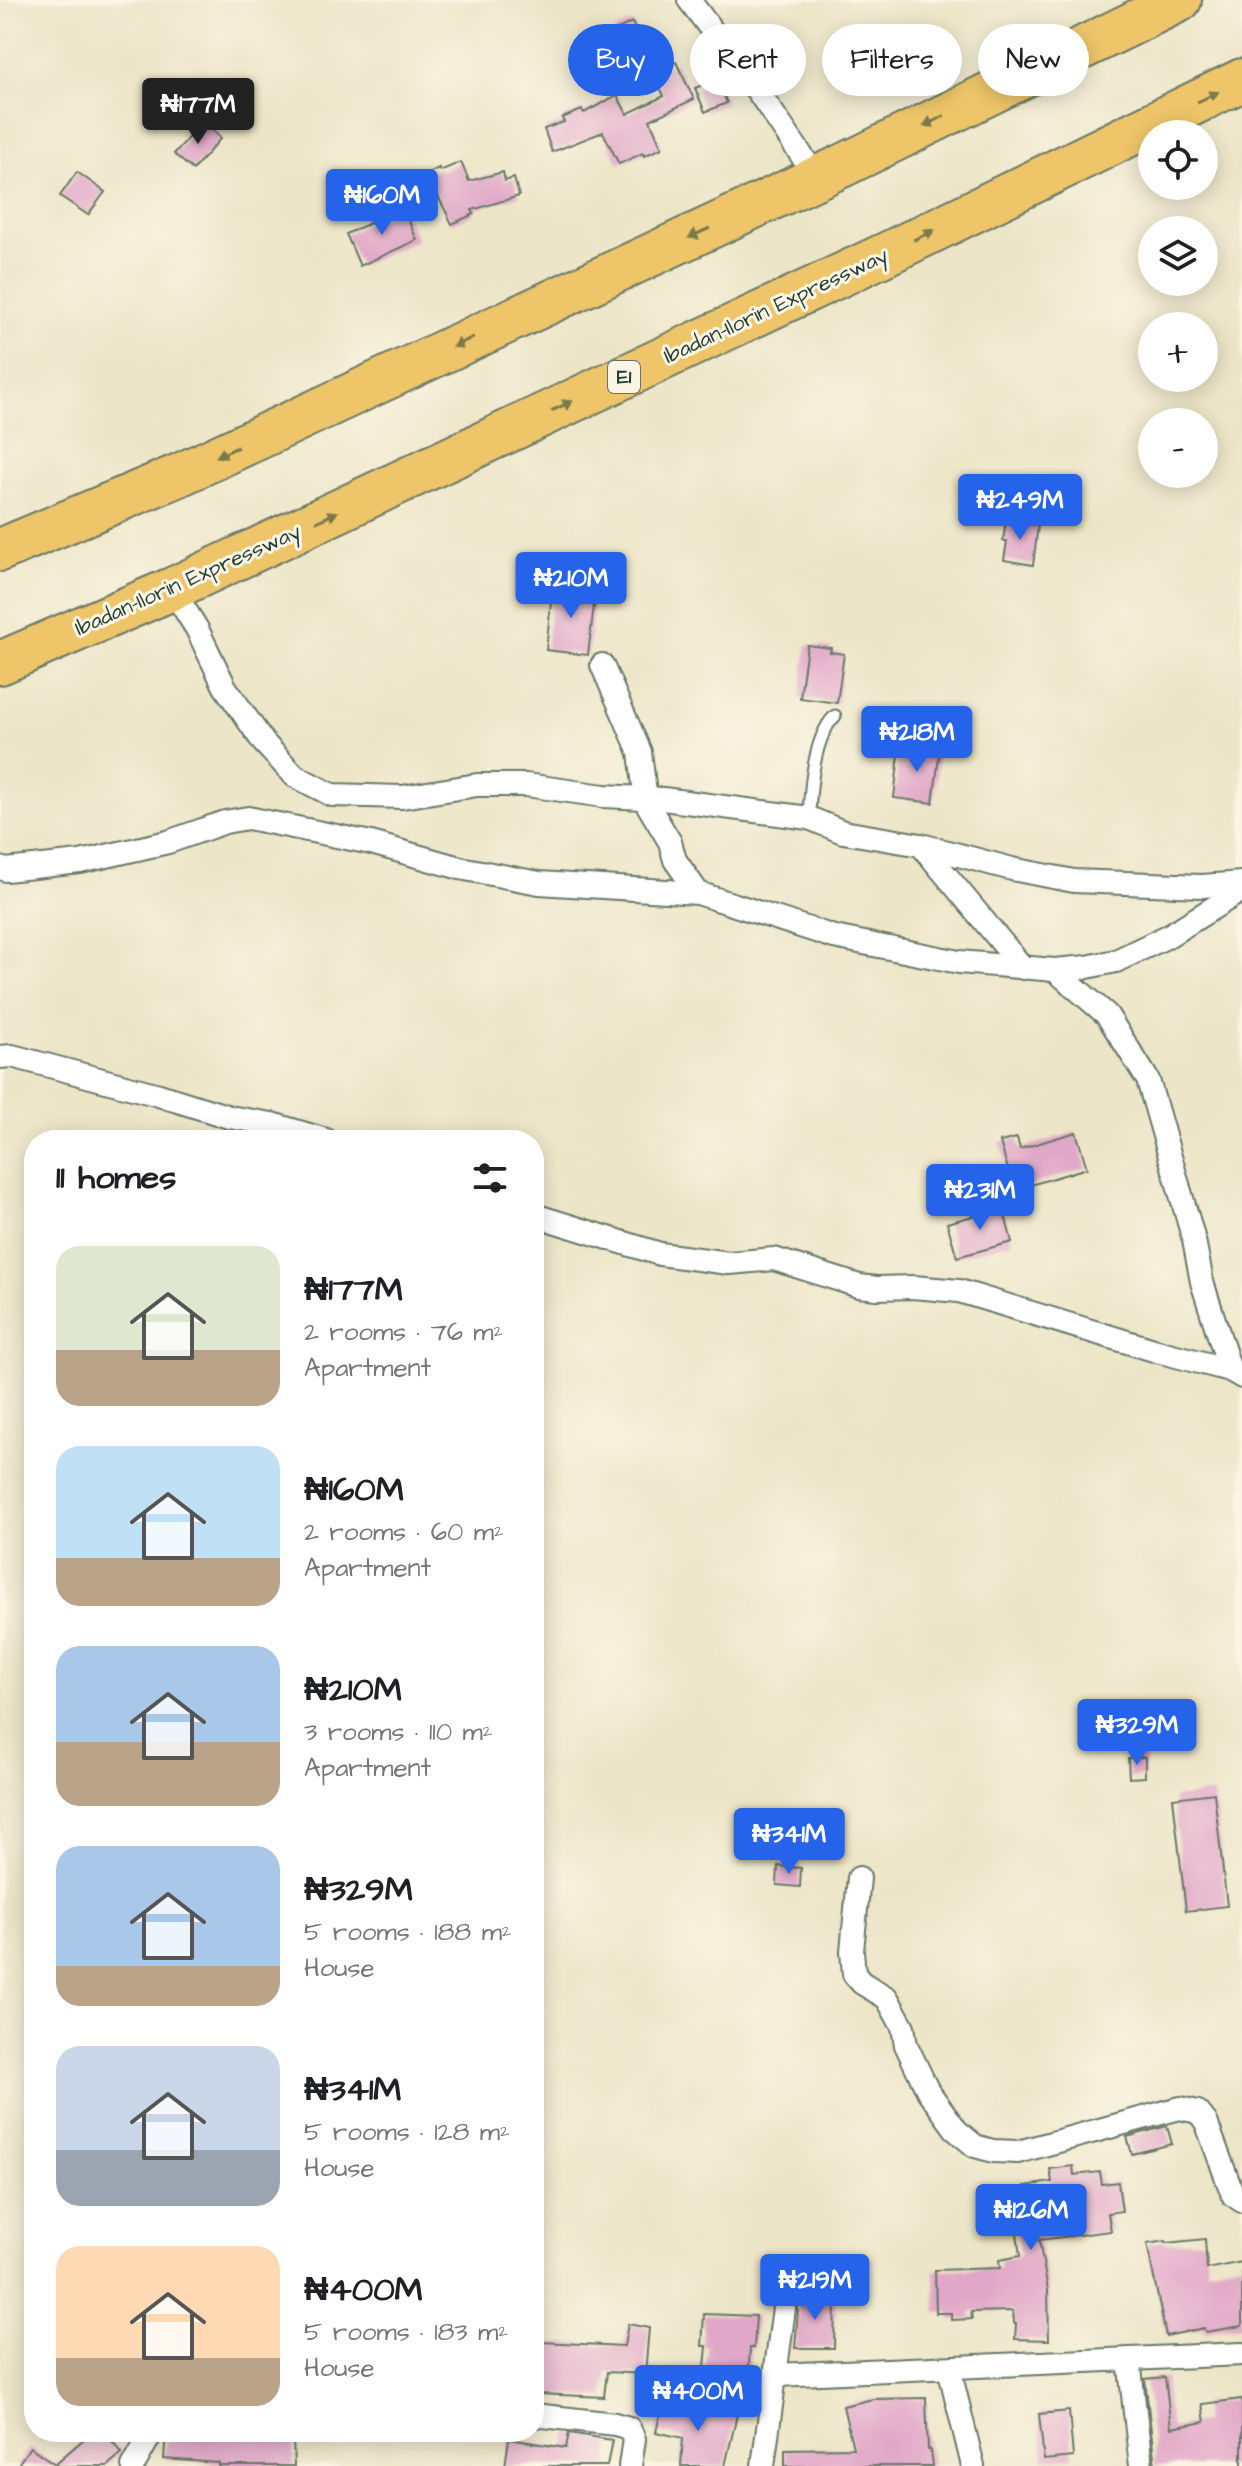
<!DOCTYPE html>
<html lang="en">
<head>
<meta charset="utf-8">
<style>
	:root { --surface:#fff; --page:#f2f2f2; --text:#202124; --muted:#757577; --accent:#2563eb }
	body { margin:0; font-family:"Architects Daughter",sans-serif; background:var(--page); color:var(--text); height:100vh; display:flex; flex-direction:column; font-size:30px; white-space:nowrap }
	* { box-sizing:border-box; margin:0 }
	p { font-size:26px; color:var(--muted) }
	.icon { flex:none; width:44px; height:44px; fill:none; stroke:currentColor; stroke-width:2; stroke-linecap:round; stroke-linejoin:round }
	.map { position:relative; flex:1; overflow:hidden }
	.side { position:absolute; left:24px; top:1130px; width:520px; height:1312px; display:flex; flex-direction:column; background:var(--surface); border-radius:32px; box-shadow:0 4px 20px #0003 }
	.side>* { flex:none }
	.guide { position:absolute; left:568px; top:24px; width:554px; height:72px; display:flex; gap:16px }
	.buttons { position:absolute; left:1138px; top:120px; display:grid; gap:16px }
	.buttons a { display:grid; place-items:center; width:80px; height:80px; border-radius:50%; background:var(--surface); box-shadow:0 4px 20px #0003; font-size:40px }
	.price { position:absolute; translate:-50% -68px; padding:0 18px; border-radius:8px; background:var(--accent); color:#fff; font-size:26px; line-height:52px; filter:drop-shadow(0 2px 4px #0008) }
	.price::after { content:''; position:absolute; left:50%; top:48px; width:24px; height:18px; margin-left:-12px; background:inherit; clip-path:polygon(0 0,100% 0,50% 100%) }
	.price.current { background:#222; color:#fff }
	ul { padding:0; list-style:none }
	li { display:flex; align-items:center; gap:24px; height:200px; padding:0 32px }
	li span { display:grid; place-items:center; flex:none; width:224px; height:160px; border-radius:24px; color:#555 }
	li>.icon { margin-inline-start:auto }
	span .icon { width:96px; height:96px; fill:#fffc; stroke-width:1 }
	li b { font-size:34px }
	h2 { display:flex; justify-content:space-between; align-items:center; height:96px; padding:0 32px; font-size:34px }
	.pill { padding:0 28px; border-radius:36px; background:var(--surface); box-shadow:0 4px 20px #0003; font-size:28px; line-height:72px }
	.pill.current { background:var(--accent); color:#fff }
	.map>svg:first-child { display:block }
	.building { fill:#e1a7c8 }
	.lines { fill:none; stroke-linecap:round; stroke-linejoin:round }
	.lane-casing { stroke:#677867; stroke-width:15 }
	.street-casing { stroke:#677867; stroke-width:26 }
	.highway-casing { stroke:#677867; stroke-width:46 }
	.lane { stroke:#fff; stroke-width:11 }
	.street { stroke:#fff; stroke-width:22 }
	.highway { stroke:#eec569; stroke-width:42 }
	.oneway { fill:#7c7a4c }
	.labels { text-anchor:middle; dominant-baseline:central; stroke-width:6; stroke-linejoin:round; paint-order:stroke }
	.shield { fill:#fcf5e5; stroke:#617469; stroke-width:2 }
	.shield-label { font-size:20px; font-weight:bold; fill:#1f3d34 }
	.street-label { font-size:22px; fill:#1f3d34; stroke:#fcf5e5 }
</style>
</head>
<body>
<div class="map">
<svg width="1242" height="2466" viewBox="0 0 1242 2466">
	<rect width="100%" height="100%" fill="#fcf5e5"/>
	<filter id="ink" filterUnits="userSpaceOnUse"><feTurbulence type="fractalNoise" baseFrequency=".0125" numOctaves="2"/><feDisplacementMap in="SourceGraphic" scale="16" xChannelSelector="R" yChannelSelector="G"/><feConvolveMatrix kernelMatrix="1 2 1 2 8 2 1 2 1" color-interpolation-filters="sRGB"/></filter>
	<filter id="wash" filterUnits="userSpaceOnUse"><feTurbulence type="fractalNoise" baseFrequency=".006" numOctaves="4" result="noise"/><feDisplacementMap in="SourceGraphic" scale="32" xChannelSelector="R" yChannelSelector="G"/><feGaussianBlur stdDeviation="1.8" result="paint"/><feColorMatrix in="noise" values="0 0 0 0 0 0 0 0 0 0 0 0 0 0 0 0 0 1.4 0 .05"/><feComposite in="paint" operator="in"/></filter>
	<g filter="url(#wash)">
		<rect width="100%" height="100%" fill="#ece5c7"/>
		<g id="blocks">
			<g class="building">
				<polygon points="632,22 641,42 610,57 595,68 585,53 618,29"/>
				<polygon points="676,62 694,99 650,120 662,148 644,156 643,153 619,164 603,132 552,152 544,129 564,122 562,118 582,110 584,113 617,95 627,114 664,96 653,72"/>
				<polygon points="717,79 727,103 705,112 695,88"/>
				<polygon points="203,121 221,138 193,170 174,154"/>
				<polygon points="461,162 469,181 503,172 505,181 514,178 519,196 472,210 474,214 452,224 436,192 428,196 420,177 439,168 440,171"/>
				<polygon points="77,172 105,192 88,215 60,196"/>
				<polygon points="403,208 417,240 360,266 346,234"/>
				<polygon points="1006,520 1038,525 1033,565 1004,560 1007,541 1003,541"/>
				<polygon points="564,585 596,588 588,655 546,650 552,592 563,593"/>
				<polygon points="807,645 831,648 830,652 844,654 837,703 800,698"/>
				<polygon points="900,745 940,749 933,803 894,798"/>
				<polygon points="1076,1132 1087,1168 1014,1190 1000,1142 1017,1138 1020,1149"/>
				<polygon points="1003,1208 1012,1242 957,1257 947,1223"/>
				<polygon points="1145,1757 1145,1777 1129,1778 1128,1758"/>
				<polygon points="1214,1793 1227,1906 1186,1911 1173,1798"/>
				<polygon points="778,1866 801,1868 800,1887 777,1885"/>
				<polygon points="1167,2126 1172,2144 1132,2154 1127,2137"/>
				<polygon points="1073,2166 1074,2175 1100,2172 1102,2184 1118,2182 1122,2211 1108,2213 1111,2231 1039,2240 1048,2290 1049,2340 1015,2339 1016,2323 1014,2323 1013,2311 971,2312 972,2319 951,2320 951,2313 936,2313 935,2270 1000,2268 999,2260 1020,2256 1013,2202 1027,2200 1025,2186 1052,2182 1050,2169"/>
				<polygon points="1205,2239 1207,2269 1242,2262 1242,2326 1205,2332 1204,2328 1166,2336 1147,2244 1165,2241 1166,2243"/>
				<polygon points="796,2296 835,2297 834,2348 795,2348 798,2310"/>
				<polygon points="704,2314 756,2316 754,2348 750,2348 748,2381 704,2378 707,2346 702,2346"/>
				<polygon points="628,2324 649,2328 645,2374 607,2372 604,2397 538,2394 541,2342 624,2346"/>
				<polygon points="1165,2377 1171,2428 1205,2422 1202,2404 1242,2399 1242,2466 1155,2466 1145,2379"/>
				<polygon points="926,2398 928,2450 930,2450 932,2466 785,2466 785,2449 853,2448 843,2406 873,2399"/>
				<polygon points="664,2399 737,2415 725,2466 681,2466 683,2438 656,2432"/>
				<polygon points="1069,2411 1073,2457 1044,2460 1039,2414"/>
				<polygon points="92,2432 104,2432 122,2453 107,2466 17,2466 30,2447 55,2464"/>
				<polygon points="166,2432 256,2432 256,2438 293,2437 294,2466 219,2466 219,2463 164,2459"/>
				<polygon points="569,2433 612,2440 607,2466 505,2466 509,2439 566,2448"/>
			</g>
		</g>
	</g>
	<g filter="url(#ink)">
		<use href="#blocks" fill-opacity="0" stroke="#677867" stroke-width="2"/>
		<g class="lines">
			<g class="lane-casing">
				<path id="lane" d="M809,818C810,789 814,736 835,716"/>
			</g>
			<g class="street-casing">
				<g id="street">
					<polyline points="689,0 759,93 817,178"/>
					<polyline points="172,589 197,629 225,687 264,743 295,776 332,795 402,797 477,785 526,785 604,796 663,799 809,818 843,832 921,845 1012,869 1074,881 1202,886 1242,883"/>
					<polyline points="602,665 640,752 646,802 670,842 675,860 698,893"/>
					<polyline points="921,845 1023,968"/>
					<polyline points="0,868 6,870 80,862 168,842 225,822 248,818 371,843 460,868 539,883 698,893 834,937 959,962 1055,970 1087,967 1116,961 1168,936 1242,890"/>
					<polyline points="1055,970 1107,1015 1148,1080 1194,1240 1202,1282 1230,1370"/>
					<polyline points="0,1057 12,1056 159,1095 229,1117 272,1124 326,1140"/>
					<polyline points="534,1215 660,1254 729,1263 774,1259 859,1286 877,1288 913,1287 959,1291 1157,1351 1230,1370 1242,1377"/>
					<polyline points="859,1878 852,1951 854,1974 862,1983 887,1998 903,2027 906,2045 928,2091 957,2131 975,2146 993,2151 1018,2152 1180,2108 1198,2112 1206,2122 1233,2195 1242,2201"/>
					<polyline points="1129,2359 1141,2466"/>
					<polyline points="949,2368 973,2466"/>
					<polyline points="776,2375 1242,2354"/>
					<polyline points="534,2415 615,2424 629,2428 634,2439 630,2466"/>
					<polyline points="133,2466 152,2432"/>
					<polyline points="763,2466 784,2308"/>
				</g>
			</g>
			<g class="highway-casing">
				<g id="highway">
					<polyline points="0,550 179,475 844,165 1180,0"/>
					<polyline points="0,663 172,589 888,253 1242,80"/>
				</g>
			</g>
			<use href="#lane" class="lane"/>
			<use href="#street" class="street"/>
			<use href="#highway" class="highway"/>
		</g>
		<defs><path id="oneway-solid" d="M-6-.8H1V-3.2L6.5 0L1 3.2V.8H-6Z" transform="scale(2)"/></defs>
		<g class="oneway">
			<use href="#oneway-solid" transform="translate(1208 97) rotate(-26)"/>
			<use href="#oneway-solid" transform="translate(934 121) rotate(154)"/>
			<use href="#oneway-solid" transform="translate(699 233) rotate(155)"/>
			<use href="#oneway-solid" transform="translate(924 235) rotate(-26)"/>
			<use href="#oneway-solid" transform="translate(463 342) rotate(155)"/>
			<use href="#oneway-solid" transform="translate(562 406) rotate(-25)"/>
			<use href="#oneway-solid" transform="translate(227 452) rotate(155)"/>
			<use href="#oneway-solid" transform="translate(327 517) rotate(-25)"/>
		</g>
	</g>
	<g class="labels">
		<rect class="shield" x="608" y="361" width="32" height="32" rx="6"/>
		<g class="shield-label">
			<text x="624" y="377">E1</text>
		</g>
		<g class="street-label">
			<text transform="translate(776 306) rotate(-25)">Ibadan-Ilorin Expressway</text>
			<text transform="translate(188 580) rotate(-24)">Ibadan-Ilorin Expressway</text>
		</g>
	</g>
</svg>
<div class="buttons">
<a><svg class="icon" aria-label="locate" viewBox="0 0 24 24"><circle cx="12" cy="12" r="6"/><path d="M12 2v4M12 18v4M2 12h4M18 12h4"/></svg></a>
<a><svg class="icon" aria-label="layers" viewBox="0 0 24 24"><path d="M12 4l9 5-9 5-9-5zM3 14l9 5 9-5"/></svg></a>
<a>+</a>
<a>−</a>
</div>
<b class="price current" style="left:198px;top:146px">₦177M</b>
<b class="price" style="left:382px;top:237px">₦160M</b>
<b class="price" style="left:1020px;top:542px">₦249M</b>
<b class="price" style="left:571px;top:620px">₦210M</b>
<b class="price" style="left:917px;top:774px">₦218M</b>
<b class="price" style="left:980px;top:1232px">₦231M</b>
<b class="price" style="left:1137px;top:1767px">₦329M</b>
<b class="price" style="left:789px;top:1876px">₦341M</b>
<b class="price" style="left:1031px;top:2252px">₦126M</b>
<b class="price" style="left:815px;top:2322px">₦219M</b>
<b class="price" style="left:698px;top:2433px">₦400M</b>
<div class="guide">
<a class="pill current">Buy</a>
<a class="pill">Rent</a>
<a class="pill">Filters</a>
<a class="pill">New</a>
</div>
<section class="side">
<h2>11 homes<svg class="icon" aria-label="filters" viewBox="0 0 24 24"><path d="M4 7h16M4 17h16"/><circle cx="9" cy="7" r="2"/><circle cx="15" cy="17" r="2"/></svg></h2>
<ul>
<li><span style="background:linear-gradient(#dfe7d0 65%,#b9a48a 0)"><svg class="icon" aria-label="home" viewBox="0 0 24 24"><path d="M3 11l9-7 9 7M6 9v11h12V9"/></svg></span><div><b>₦177M</b><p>2 rooms · 76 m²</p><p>Apartment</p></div></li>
<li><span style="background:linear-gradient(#bfe0f5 70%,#b9a48a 0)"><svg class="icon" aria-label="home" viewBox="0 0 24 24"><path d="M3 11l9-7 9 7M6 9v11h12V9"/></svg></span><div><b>₦160M</b><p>2 rooms · 60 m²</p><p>Apartment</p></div></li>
<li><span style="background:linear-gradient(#a9c7e8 60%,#b9a48a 0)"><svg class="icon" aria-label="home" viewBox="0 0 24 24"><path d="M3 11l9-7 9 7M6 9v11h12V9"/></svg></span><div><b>₦210M</b><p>3 rooms · 110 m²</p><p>Apartment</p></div></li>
<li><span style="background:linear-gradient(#a9c7e8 75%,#b9a48a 0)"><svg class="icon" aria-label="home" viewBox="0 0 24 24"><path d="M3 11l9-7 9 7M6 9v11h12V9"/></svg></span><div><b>₦329M</b><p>5 rooms · 188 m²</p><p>House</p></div></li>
<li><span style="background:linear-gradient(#c9d6e8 65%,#9aa5b1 0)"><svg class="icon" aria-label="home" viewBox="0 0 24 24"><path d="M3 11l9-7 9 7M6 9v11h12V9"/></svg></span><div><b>₦341M</b><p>5 rooms · 128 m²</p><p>House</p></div></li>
<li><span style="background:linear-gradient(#ffd9b3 70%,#b9a48a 0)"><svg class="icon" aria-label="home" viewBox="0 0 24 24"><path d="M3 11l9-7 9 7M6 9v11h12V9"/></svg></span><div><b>₦400M</b><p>5 rooms · 183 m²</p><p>House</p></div></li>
</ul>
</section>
</div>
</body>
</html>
